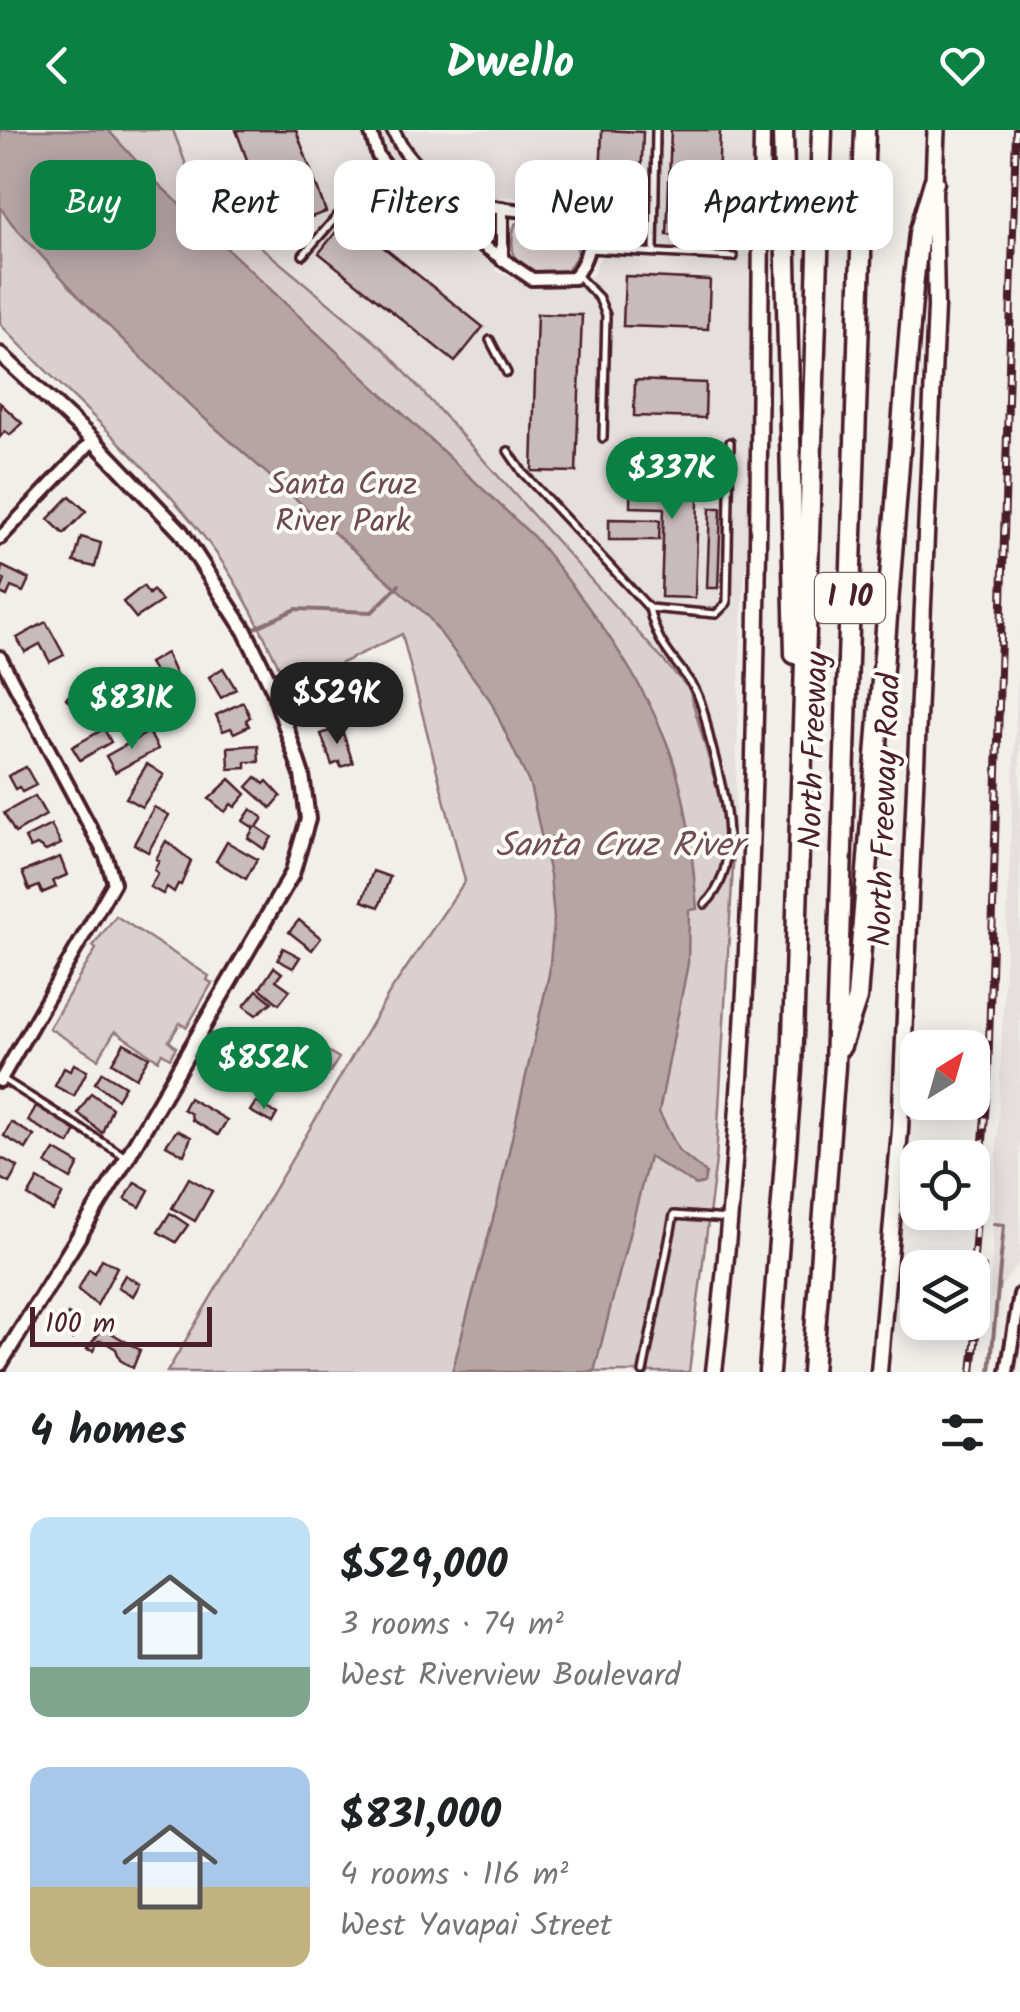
<!DOCTYPE html>
<html lang="en">
<head>
<meta charset="utf-8">
<style>
	:root { --surface:#fff; --page:#f6f6f6; --text:#202124; --muted:#757577; --accent:#0b8043 }
	body { margin:0; font-family:Kalam,sans-serif; background:var(--page); color:var(--text); height:100vh; display:flex; flex-direction:column; font-size:38px; white-space:nowrap }
	* { box-sizing:border-box; margin:0 }
	p { font-size:32px; color:var(--muted) }
	.icon { flex:none; width:55px; height:55px; fill:none; stroke:currentColor; stroke-width:2; stroke-linecap:round; stroke-linejoin:round }
	.map { position:relative; height:1242px; overflow:hidden }
	.panel { display:flex; flex-direction:column; background:var(--surface); flex:1 }
	.panel>* { flex:none }
	.top-card { position:absolute; left:30px; top:30px; width:960px; height:90px; display:flex; gap:20px }
	.needle { width:65px; rotate:37deg }
	.controls { position:absolute; left:900px; top:900px; display:grid; gap:20px }
	.controls a { display:grid; place-items:center; width:90px; height:90px; border-radius:20px; background:var(--surface); box-shadow:0 5px 25px #0003; font-size:50px }
	.scale { position:absolute; left:30px; bottom:25px; width:182px; box-sizing:border-box; padding-left:10px; border:5px solid #4a1f2b; border-top:0; font-size:28px; line-height:35px; white-space:nowrap; color:#4a1f2b; -webkit-text-stroke:8px #fdfcf7; paint-order:stroke }
	.price { position:absolute; translate:-50% -85px; padding:0 22px; border-radius:35px; background:var(--accent); color:#fff; font-size:32px; line-height:65px; filter:drop-shadow(0 2px 5px #0008) }
	.price::after { content:''; position:absolute; left:50%; top:60px; width:30px; height:22px; margin-left:-15px; background:inherit; clip-path:polygon(0 0,100% 0,50% 100%) }
	.price.on { background:#222; color:#fff }
	ul { padding:0; list-style:none }
	li { display:flex; align-items:center; gap:30px; height:250px; padding:0 30px }
	li span { display:grid; place-items:center; flex:none; width:280px; height:200px; border-radius:20px; color:#555 }
	li>.icon { margin-inline-start:auto }
	span .icon { width:120px; height:120px; fill:#fffc; stroke-width:1 }
	li b { font-size:42px }
	h2 { display:flex; justify-content:space-between; align-items:center; height:120px; padding:0 30px; font-size:42px }
	.chip { padding:0 35px; border-radius:20px; background:var(--surface); box-shadow:0 5px 25px #0003; font-size:35px; line-height:90px }
	.chip.on { background:var(--accent); color:#fff }
	header { display:flex; justify-content:space-between; align-items:center; height:130px; padding:0 30px; background:var(--accent); color:#fff; font-size:45px; font-weight:700 }
	.map>svg:first-child { display:block }
	.built { fill:#e5dfdd; fill-rule:evenodd }
	.green { fill:#d9d0cf; stroke:#92787d; stroke-width:2.5 }
	.water { fill:#b7a5a6; stroke:#8b6f75; stroke-width:2.5 }
	.lines { fill:none; stroke-linecap:round; stroke-linejoin:round }
	.stream { stroke:#8b6f75; stroke-width:4 }
	.building { fill:#c8bbbb; stroke:#4a1f2b; stroke-width:2.5 }
	.service-casing { stroke:#4a1f2b; stroke-width:12 }
	.minor-casing { stroke:#4a1f2b; stroke-width:18 }
	.tertiary-casing { stroke:#4a1f2b; stroke-width:20 }
	.secondary-casing { stroke:#4a1f2b; stroke-width:21 }
	.primary-casing { stroke:#4a1f2b; stroke-width:22 }
	.motorway-casing { stroke:#4a1f2b; stroke-width:25 }
	.service { stroke:#fdfcf7; stroke-width:5 }
	.minor { stroke:#fdfcf7; stroke-width:10 }
	.tertiary { stroke:#fdfcf7; stroke-width:12 }
	.secondary { stroke:#fdfcf7; stroke-width:14 }
	.primary { stroke:#fdfcf7; stroke-width:15 }
	.motorway { stroke:#fdfcf7; stroke-width:18 }
	.rail-casing { stroke:#4a1f2b; stroke-width:8 }
	.rail { stroke:#fdfcf7; stroke-width:4; stroke-dasharray:11; stroke-linecap:butt }
	.labels { text-anchor:middle; dominant-baseline:central; stroke-width:8; stroke-linejoin:round; paint-order:stroke }
	.shield { fill:#fdfcf7; stroke:#806168; stroke-width:2.5 }
	.shield-label { font-size:30px; font-weight:bold; fill:#4a1f2b }
	.park-label { font-size:32px; fill:#6e4b54; stroke:#fdfcf7 }
	.street-label { font-size:32px; fill:#4a1f2b; stroke:#fdfcf7 }
	.water-label { font-size:35px; font-style:italic; fill:#704e56; stroke:#fdfcf7 }
</style>
</head>
<body>
<header><svg class="icon" aria-label="back" viewBox="0 0 24 24"><path d="M15 5l-7 7 7 7"/></svg>Dwello<svg class="icon" aria-label="heart" viewBox="0 0 24 24"><path d="M12 20l-8-8c-3-5 5-10 8-4 3-6 11-1 8 4z"/></svg></header>
<div class="map">
<svg width="1020" height="1242" viewBox="0 0 1020 1242">
	<rect width="100%" height="100%" fill="#f2efeb"/>
	<filter id="ink" filterUnits="userSpaceOnUse"><feTurbulence type="fractalNoise" baseFrequency=".01" numOctaves="2"/><feDisplacementMap in="SourceGraphic" scale="20" xChannelSelector="R" yChannelSelector="G"/><feConvolveMatrix kernelMatrix="1 2 1 2 8 2 1 2 1" color-interpolation-filters="sRGB"/></filter>
	<g filter="url(#ink)">
		<g class="built">
			<path d="M173,0H751V376L741,493L734,719L689,559L385,220L197,64ZM500,66L554,71L589,92L601,126L592,145L571,158L535,156L495,141Z"/>
			<polygon points="1020,497 1020,1131 990,1171"/>
		</g>
		<g class="green">
			<path d="M0,0H173L197,64L385,220L689,559L734,719L716,1030L689,1242H167L390,862L465,751L402,504L289,558C267,512 246,465 216,423C155,338 72,270 0,194Z"/>
			<path d="M407,39C432,63 456,77 489,85L494,108L490,110L442,82L404,46L402,40Z"/>
			<path d="M555,87L574,103L578,124L565,144C526,144 504,137 515,94L528,88Z"/>
			<polygon points="116,786 209,846 207,850 212,853 187,897 180,893 169,911 176,917 170,928 162,923 158,930 115,901 98,929 49,898 96,819 93,816"/>
			<polygon points="299,914 309,927 317,915 339,928 328,945 307,933 295,937 287,933 285,920"/>
		</g>
		<path class="water" d="M0,0H108L152,48L534,407C583,468 634,534 664,606C687,660 692,721 697,779L689,780L688,833L659,982L679,1021L706,1043L704,1053L696,1055L649,1027L594,1242H452L498,1070L549,844L554,789L550,745L530,655L490,570L427,485L194,279L86,174L13,95L0,77Z"/>
		<g class="lines">
			<g class="stream">
				<polyline points="251,500 296,479 372,482 399,455"/>
				<polyline points="946,1082 957,1091"/>
				<polyline points="990,1242 1004,1095 994,1094"/>
			</g>
		</g>
		<g class="building">
			<polygon points="236,0 296,0 326,82 273,100"/>
			<polygon points="602,0 643,2 639,106 598,104"/>
			<polygon points="671,0 720,0 716,107 667,105"/>
			<polygon points="347,88 483,197 455,232 319,123"/>
			<polygon points="625,146 710,150 708,199 623,196"/>
			<polygon points="537,184 582,185 576,342 532,341"/>
			<polygon points="635,250 706,253 705,288 634,286"/>
			<polygon points="0,273 22,293 10,305 5,301 0,307"/>
			<polygon points="631,336 699,339 695,468 661,467 664,378 630,377"/>
			<polygon points="70,366 86,381 64,404 48,389"/>
			<polygon points="710,378 721,378 718,458 707,458"/>
			<polygon points="609,389 660,390 659,410 609,410"/>
			<polygon points="81,407 101,413 95,437 74,432"/>
			<polygon points="2,436 29,449 23,462 11,457 7,466 0,463 5,450 0,447"/>
			<polygon points="143,456 149,464 153,460 162,471 136,488 123,472"/>
			<polygon points="46,492 64,525 50,532 40,514 25,522 17,508"/>
			<polygon points="166,523 179,552 166,561 149,533"/>
			<polygon points="223,538 236,559 221,568 209,547"/>
			<polygon points="85,554 93,565 86,570 89,575 78,583 66,568"/>
			<polygon points="243,572 250,587 246,590 249,596 234,603 231,598 223,601 216,585"/>
			<polygon points="341,597 353,633 341,637 339,632 332,635 321,604"/>
			<polygon points="104,599 111,612 80,630 72,617"/>
			<polygon points="149,602 158,619 115,642 106,626"/>
			<polygon points="258,615 259,632 246,632 246,638 229,639 228,617"/>
			<polygon points="147,634 164,645 142,677 126,668"/>
			<polygon points="26,637 36,655 22,662 19,657 15,659 8,646"/>
			<polygon points="256,647 264,654 267,651 281,666 271,678 247,657"/>
			<polygon points="230,649 246,664 235,677 231,674 225,682 209,669"/>
			<polygon points="35,666 46,685 15,703 4,683"/>
			<polygon points="154,677 169,685 148,722 134,714"/>
			<polygon points="251,679 263,688 257,697 272,707 264,719 248,708 254,698 243,691"/>
			<polygon points="51,695 61,714 46,721 37,715 30,718 25,708"/>
			<polygon points="166,711 191,731 181,755 178,754 174,762 167,757 163,764 150,757 158,743 154,740 159,731 156,729"/>
			<polygon points="227,712 257,729 246,749 216,731"/>
			<polygon points="60,727 67,745 53,751 56,757 42,763 39,756 29,760 22,742"/>
			<polygon points="373,741 390,747 379,777 362,771"/>
			<polygon points="299,790 321,808 312,820 289,802"/>
			<polygon points="283,818 300,827 293,838 278,830"/>
			<polygon points="274,837 282,843 276,850 290,860 279,874 260,858"/>
			<polygon points="257,860 272,872 256,885 244,876"/>
			<polygon points="124,913 149,927 136,948 112,933"/>
			<polygon points="74,934 87,941 74,966 55,956 64,938 70,941"/>
			<polygon points="102,942 125,956 117,969 95,953"/>
			<polygon points="91,963 112,978 102,1003 78,983"/>
			<polygon points="189,968 227,990 218,1005 192,990 191,984 183,979"/>
			<polygon points="256,972 277,984 272,993 250,981"/>
			<polygon points="36,976 77,999 69,1014 28,991"/>
			<polygon points="11,992 34,1006 26,1019 4,1006"/>
			<polygon points="177,1000 191,1007 184,1025 166,1015"/>
			<polygon points="55,1020 79,1034 71,1049 46,1034"/>
			<polygon points="0,1027 18,1037 9,1053 0,1048"/>
			<polygon points="189,1048 212,1061 195,1091 172,1078"/>
			<polygon points="38,1049 63,1064 53,1081 28,1066"/>
			<polygon points="135,1052 149,1060 140,1077 125,1069"/>
			<polygon points="170,1083 188,1095 176,1112 158,1102"/>
			<polygon points="102,1129 117,1137 97,1175 78,1160 89,1139 95,1143"/>
			<polygon points="125,1145 140,1154 133,1166 118,1157"/>
			<polygon points="68,1184 82,1193 72,1209 48,1194 53,1187 63,1193"/>
			<polygon points="103,1198 140,1220 133,1238 120,1230 116,1219 103,1211 98,1211 93,1221 87,1219"/>
		</g>
		<g class="lines">
			<g class="service-casing">
				<g id="service">
					<polyline points="588,119 734,127"/>
					<polyline points="654,122 656,0"/>
					<polyline points="303,125 382,35"/>
					<polyline points="576,144 599,168 606,185 603,308"/>
					<polyline points="490,210 507,243"/>
					<polyline points="508,321 523,343 649,478 716,484 727,473 730,312"/>
					<path d="M649,478C659,520 673,525 694,558C703,572 706,594 710,610C722,657 746,735 705,774"/>
					<polyline points="4,950 126,1027"/>
					<polyline points="643,1242 674,1085 728,1089"/>
				</g>
			</g>
			<g class="minor-casing">
				<g id="minor">
					<path d="M370,0L378,26L409,65L532,149L574,148C624,74 534,86 494,77C450,68 411,41 393,0"/>
					<polyline points="502,78 502,130"/>
					<polyline points="0,408 93,310"/>
					<polyline points="0,527 106,727 114,753 0,951"/>
					<polyline points="1007,1242 1020,1164"/>
				</g>
			</g>
			<g class="tertiary-casing">
				<polyline id="tertiary" points="0,224 93,310 181,402 245,501 274,561 302,645 308,689 292,744 127,1028 0,1234"/>
			</g>
			<g class="secondary-casing">
				<g id="secondary">
					<path d="M714,1242C762,829 757,415 762,0"/>
					<polyline points="879,1242 900,1000 936,177 934,60"/>
				</g>
			</g>
			<g class="primary-casing">
				<polyline id="primary" points="934,52 936,0"/>
			</g>
			<g class="motorway-casing">
				<g id="motorway">
					<polyline points="783,0 795,524"/>
					<polyline points="841,916 857,868 913,157 919,103 934,52"/>
					<polyline points="769,1242 792,939 822,0"/>
					<polyline points="812,1242 835,936 865,0"/>
				</g>
			</g>
			<use href="#service" class="service"/>
			<use href="#minor" class="minor"/>
			<use href="#tertiary" class="tertiary"/>
			<use href="#secondary" class="secondary"/>
			<use href="#primary" class="primary"/>
			<use href="#motorway" class="motorway"/>
			<g class="rail-casing">
				<g id="rail">
					<polyline points="972,1152 988,947 1016,0"/>
					<polyline points="972,1242 983,1138"/>
				</g>
			</g>
			<use href="#rail" class="rail"/>
		</g>
	</g>
	<g class="labels">
		<rect class="shield" x="815" y="443" width="70" height="50" rx="8"/>
		<g class="shield-label">
			<text x="850" y="468">I 10</text>
		</g>
		<g class="park-label">
			<text x="343" y="355">Santa Cruz<tspan x="343" dy="37">River Park</tspan></text>
		</g>
		<g class="street-label">
			<text transform="translate(815 620) rotate(-88)">North Freeway</text>
			<text transform="translate(886 680) rotate(-88)">North Freeway Road</text>
		</g>
		<g class="water-label">
			<text x="619" y="717">Santa Cruz River</text>
		</g>
	</g>
</svg>
<div class="controls">
<a><svg class="needle" viewBox="-14 -14 28 28"><path d="M0-13l5 13h-10z" fill="#e53935"/><path d="M0 13l5-13h-10z" fill="#757577"/></svg></a>
<a><svg class="icon" aria-label="locate" viewBox="0 0 24 24"><circle cx="12" cy="12" r="6"/><path d="M12 2v4M12 18v4M2 12h4M18 12h4"/></svg></a>
<a><svg class="icon" aria-label="layers" viewBox="0 0 24 24"><path d="M12 4l9 5-9 5-9-5zM3 14l9 5 9-5"/></svg></a>
</div>
<div class="scale">100 m</div>
<b class="price" style="left:672px;top:392px">$337K</b>
<b class="price on" style="left:337px;top:617px">$529K</b>
<b class="price" style="left:132px;top:622px">$831K</b>
<b class="price" style="left:264px;top:982px">$852K</b>
<div class="top-card">
<a class="chip on">Buy</a>
<a class="chip">Rent</a>
<a class="chip">Filters</a>
<a class="chip">New</a>
<a class="chip">Apartment</a>
</div>
</div>
<section class="panel">
<h2>4 homes<svg class="icon" aria-label="filters" viewBox="0 0 24 24"><path d="M4 7h16M4 17h16"/><circle cx="9" cy="7" r="2"/><circle cx="15" cy="17" r="2"/></svg></h2>
<ul>
<li><span style="background:linear-gradient(#bfe0f5 75%,#7fa58c 0)"><svg class="icon" aria-label="home" viewBox="0 0 24 24"><path d="M3 11l9-7 9 7M6 9v11h12V9"/></svg></span><div><b>$529,000</b><p>3 rooms · 74 m²</p><p>West Riverview Boulevard</p></div></li>
<li><span style="background:linear-gradient(#a9c7e8 60%,#c2b280 0)"><svg class="icon" aria-label="home" viewBox="0 0 24 24"><path d="M3 11l9-7 9 7M6 9v11h12V9"/></svg></span><div><b>$831,000</b><p>4 rooms · 116 m²</p><p>West Yavapai Street</p></div></li>
</ul>
</section>
</body>
</html>
